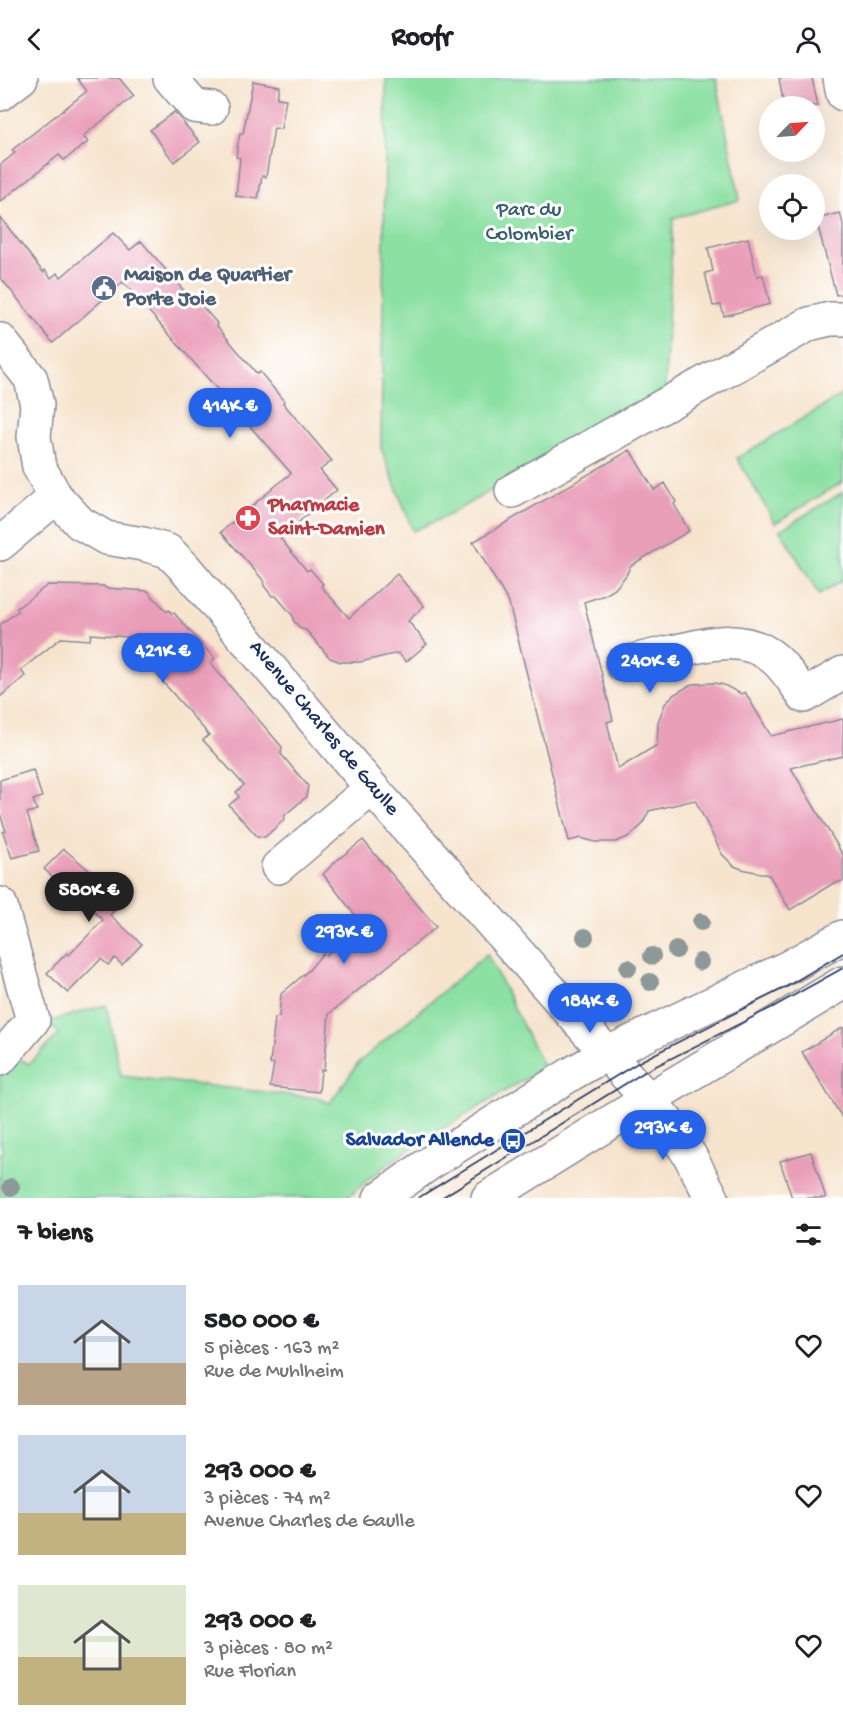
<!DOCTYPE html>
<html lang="fr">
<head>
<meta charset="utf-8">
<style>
	:root { --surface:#fff; --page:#f2f2f2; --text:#202124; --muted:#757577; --accent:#2563eb }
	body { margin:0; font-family:"Gochi Hand",sans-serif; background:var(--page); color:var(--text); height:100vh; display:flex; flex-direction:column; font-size:22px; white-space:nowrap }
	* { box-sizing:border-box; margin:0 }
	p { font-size:20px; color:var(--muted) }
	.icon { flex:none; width:33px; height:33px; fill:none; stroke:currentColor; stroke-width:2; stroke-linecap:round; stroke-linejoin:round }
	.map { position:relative; height:1120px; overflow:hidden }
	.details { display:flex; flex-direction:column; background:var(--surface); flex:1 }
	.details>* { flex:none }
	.needle { width:39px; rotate:65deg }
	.buttons { position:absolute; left:759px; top:18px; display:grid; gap:12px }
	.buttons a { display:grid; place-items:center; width:66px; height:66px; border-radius:50%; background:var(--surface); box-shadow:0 6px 24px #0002; font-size:30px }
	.price { position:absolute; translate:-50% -51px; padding:0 14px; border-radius:21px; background:var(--accent); color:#fff; font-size:20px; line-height:39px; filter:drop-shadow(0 2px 3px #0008) }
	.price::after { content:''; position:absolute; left:50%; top:36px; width:18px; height:14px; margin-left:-9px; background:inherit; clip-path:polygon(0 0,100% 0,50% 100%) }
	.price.active { background:#222; color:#fff }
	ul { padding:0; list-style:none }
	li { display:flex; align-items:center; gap:18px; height:150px; padding:0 18px }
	li span { display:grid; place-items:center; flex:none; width:168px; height:120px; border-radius:0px; color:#555 }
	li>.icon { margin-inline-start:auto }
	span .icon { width:72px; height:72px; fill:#fffc; stroke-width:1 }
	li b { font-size:26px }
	h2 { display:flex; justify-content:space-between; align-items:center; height:72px; padding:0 18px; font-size:26px }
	header { display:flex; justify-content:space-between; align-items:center; height:78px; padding:0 18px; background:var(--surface); font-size:27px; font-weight:800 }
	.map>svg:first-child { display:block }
	.green { fill:#8be0a2; stroke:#538880; stroke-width:1.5 }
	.building { fill:#ea9fb9 }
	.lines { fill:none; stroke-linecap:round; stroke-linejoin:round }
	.minor-casing { stroke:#888a96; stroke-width:36 }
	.minor { stroke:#fff; stroke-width:33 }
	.tram { stroke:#1b2f5e; stroke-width:1.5 }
	.tree { fill:#8d9999 }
	.labels { text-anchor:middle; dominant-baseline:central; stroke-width:6; stroke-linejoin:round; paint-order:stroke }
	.park-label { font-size:21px; fill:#375b6f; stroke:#fff }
	.service-label { font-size:21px; font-weight:bold; fill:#4e5e75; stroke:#fff; text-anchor:start }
	.health-label { font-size:21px; font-weight:bold; fill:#be3a42; stroke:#fff; text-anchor:start }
	.street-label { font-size:21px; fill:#1b2f5e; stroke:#fff }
	.transit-label { font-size:21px; font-weight:bold; fill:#164399; stroke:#fff; text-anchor:end }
</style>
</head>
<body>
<header><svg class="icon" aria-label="back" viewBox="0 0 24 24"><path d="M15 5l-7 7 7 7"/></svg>Roofr<svg class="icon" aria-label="person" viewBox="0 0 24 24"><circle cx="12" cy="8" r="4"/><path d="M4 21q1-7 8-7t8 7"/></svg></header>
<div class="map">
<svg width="843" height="1120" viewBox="0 0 843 1120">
	<rect width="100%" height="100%" fill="#fff"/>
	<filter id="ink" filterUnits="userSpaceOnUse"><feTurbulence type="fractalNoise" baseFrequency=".0167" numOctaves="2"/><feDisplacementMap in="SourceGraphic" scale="12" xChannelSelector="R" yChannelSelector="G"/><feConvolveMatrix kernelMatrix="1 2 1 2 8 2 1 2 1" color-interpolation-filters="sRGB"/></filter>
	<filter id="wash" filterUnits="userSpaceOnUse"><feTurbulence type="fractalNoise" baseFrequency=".008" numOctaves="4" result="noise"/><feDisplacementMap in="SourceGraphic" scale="24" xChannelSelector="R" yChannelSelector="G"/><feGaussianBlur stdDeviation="1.35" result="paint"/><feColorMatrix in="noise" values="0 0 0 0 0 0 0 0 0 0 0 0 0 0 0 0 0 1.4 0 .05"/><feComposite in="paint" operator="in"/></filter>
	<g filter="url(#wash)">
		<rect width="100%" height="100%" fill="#f6e4cd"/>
		<g class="green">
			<polygon points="386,0 716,0 740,122 673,140 665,311 447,438 413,453 381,370"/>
			<polygon points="843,316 843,404 775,445 737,380"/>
			<polygon points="843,414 843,502 819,517 780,452"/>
			<path d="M487,876L544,990C516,1006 489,1023 461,1040C421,1064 381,1087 348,1120H0V1075L3,1074L0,1065V994L14,978L29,986L59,956L47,944L106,927L121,998L318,1020L330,1025L358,985Z"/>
		</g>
		<g id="blocks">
			<g class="building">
				<polygon points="77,0 119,0 134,18 83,58 88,64 64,82 59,77 0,124 0,87 15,75 12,72 87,13"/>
				<polygon points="779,0 812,0 818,28 784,28"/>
				<polygon points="253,3 279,8 277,20 286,21 281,51 274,50 266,99 262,98 258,121 236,118 240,80 236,79 238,65 240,56 243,56"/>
				<polygon points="174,34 200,64 174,84 150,52"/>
				<polygon points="840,135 843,146 843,216 836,217 816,141"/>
				<polygon points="0,139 43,194 45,192 51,200 57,195 61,199 113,155 130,172 141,163 190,220 193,218 217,245 216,247 257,296 260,294 284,323 283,325 332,383 320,392 337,412 280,460 307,493 310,491 323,506 321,508 349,540 397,496 424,528 408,543 427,566 406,584 398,575 360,584 341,584 330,580 306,552 301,551 293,542 293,538 276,518 272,518 264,508 263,502 221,454 291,395 123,204 53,265 0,199"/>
				<polygon points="748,160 757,198 763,197 770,226 724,238 721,227 713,228 705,195 713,193 708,170"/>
				<polygon points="630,372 654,412 665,405 676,424 674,426 689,453 630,488 627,496 615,511 605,517 584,524 613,642 607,644 618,691 657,667 658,644 665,626 673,617 692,606 714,605 724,607 741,616 745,614 771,658 843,641 843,678 791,690 843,777 843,803 832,806 790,832 769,797 742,791 734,788 722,776 695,722 649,733 642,747 630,758 616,764 595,764 581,760 569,763 509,525 473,464"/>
				<polygon points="48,507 104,508 105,510 148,513 167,534 169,532 172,536 174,535 215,581 210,585 282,669 281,676 308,708 306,719 285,737 284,742 265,759 257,758 229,727 239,719 236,714 244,707 203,662 209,657 162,603 127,561 127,559 91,556 90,562 61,560 21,592 25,598 0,619 0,547 18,533 17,530"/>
				<polygon points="33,692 42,719 33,722 37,732 27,735 39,773 12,780 3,754 6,753 0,736 0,702"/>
				<polygon points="363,762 436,849 329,936 324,992 321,992 319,1014 270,1009 274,986 270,986 275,940 279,939 281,916 309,892 323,875 326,877 362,846 323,796 336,783"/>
				<polygon points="64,771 102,803 123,823 110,837 142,866 122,887 115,880 108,887 101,881 68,915 47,895 67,875 69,877 103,842 75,816 71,821 62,813 52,808 55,801 44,791"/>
				<polygon points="843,949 843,1041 802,974"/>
				<polygon points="811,1074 826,1120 792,1120 780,1083"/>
			</g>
		</g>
	</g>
	<g filter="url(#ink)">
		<use href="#blocks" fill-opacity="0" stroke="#888a96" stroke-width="1.5"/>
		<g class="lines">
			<g class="minor-casing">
				<g id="minor">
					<polyline points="170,0 194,28 211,30"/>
					<polyline points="840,0 843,16"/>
					<polyline points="0,16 21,0"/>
					<polyline points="0,262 31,301 37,327 34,359 39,389 56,419 80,445 106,460 143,466 168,473 185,490 372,710 666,1042 690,1078 712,1120"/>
					<polyline points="512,413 809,246 830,241 843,241"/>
					<polyline points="0,466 56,419"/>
					<path d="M622,586C640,581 658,577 677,573C711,565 745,556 775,581C787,592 795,605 804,618L843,595"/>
					<polyline points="278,789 372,710"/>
					<polyline points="0,826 33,942 0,981"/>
					<polyline points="380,1120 430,1085 571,996 606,976 787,890 843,859"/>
					<polyline points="488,1120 604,1048 843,905"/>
				</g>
			</g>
			<use href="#minor" class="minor"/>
			<g class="tram">
				<polyline points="418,1120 639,984 784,910 843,875"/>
				<polyline points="441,1120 646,993 773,929 843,890"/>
			</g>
		</g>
		<g class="tree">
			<circle cx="701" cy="844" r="9"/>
			<circle cx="585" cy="859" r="9"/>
			<circle cx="676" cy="872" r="9"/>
			<circle cx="652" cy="878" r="9"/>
			<circle cx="700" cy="884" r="9"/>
			<circle cx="628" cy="890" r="9"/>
			<circle cx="650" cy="904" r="9"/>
			<circle cx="11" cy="1109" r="9"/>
		</g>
	</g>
	<defs>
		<g id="civic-disc" transform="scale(1.35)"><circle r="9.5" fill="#5c6f8a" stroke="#fff"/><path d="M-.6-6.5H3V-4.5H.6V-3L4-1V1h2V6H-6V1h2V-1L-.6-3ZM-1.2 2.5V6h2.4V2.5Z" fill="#fff"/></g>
		<g id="pharmacy-disc" transform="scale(1.35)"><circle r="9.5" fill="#e0444e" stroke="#fff"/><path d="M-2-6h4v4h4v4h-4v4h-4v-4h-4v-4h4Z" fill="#fff"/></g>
		<g id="bus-disc" transform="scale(1.35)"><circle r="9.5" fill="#1a4fb4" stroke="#fff"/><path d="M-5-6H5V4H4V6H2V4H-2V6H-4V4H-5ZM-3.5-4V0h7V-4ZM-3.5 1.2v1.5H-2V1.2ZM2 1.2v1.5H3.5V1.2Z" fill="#fff"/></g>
	</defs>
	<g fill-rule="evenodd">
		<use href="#civic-disc" x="104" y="210"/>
		<use href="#pharmacy-disc" x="248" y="440"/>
		<use href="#bus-disc" x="513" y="1063"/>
	</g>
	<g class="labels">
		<g class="park-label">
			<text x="529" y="133">Parc du<tspan x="529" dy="24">Colombier</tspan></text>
		</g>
		<g class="service-label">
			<text x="124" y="198">Maison de Quartier<tspan x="124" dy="24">Porte Joie</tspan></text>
		</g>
		<g class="health-label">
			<text x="268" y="428">Pharmacie<tspan x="268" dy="24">Saint-Damien</tspan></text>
		</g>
		<g class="street-label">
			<text transform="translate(323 651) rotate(50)">Avenue Charles de Gaulle</text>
		</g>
		<g class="transit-label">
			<text x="494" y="1063">Salvador Allende</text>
		</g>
	</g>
</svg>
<div class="buttons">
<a><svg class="needle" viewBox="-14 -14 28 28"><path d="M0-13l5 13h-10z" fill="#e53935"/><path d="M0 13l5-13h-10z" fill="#757577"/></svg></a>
<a><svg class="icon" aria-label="locate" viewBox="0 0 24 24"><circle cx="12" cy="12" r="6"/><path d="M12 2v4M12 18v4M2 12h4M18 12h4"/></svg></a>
</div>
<b class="price" style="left:230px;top:361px">414K €</b>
<b class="price" style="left:163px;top:606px">421K €</b>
<b class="price" style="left:650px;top:616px">240K €</b>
<b class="price active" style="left:89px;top:845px">580K €</b>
<b class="price" style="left:344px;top:887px">293K €</b>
<b class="price" style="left:590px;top:956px">184K €</b>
<b class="price" style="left:663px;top:1083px">293K €</b>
</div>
<section class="details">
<h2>7 biens<svg class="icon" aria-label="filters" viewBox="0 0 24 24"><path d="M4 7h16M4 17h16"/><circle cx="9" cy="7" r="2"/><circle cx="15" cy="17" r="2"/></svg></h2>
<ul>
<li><span style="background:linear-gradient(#c9d6e8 65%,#b9a48a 0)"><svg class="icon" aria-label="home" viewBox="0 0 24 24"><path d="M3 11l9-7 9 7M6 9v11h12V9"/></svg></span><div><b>580 000 €</b><p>5 pièces · 163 m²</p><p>Rue de Muhlheim</p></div><svg class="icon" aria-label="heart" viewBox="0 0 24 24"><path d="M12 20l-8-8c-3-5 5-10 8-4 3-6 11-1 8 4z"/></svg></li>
<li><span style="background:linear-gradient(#c9d6e8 65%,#c2b280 0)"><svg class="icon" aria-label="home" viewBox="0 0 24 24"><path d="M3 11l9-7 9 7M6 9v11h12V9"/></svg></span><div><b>293 000 €</b><p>3 pièces · 74 m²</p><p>Avenue Charles de Gaulle</p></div><svg class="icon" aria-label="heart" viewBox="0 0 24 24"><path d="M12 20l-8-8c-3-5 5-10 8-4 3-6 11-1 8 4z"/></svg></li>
<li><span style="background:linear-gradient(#dfe7d0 60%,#c2b280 0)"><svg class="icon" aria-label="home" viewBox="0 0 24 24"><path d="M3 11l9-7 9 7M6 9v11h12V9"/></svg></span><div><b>293 000 €</b><p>3 pièces · 80 m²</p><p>Rue Florian</p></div><svg class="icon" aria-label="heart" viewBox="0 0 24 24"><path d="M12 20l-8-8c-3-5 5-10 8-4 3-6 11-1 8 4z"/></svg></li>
</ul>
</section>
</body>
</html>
